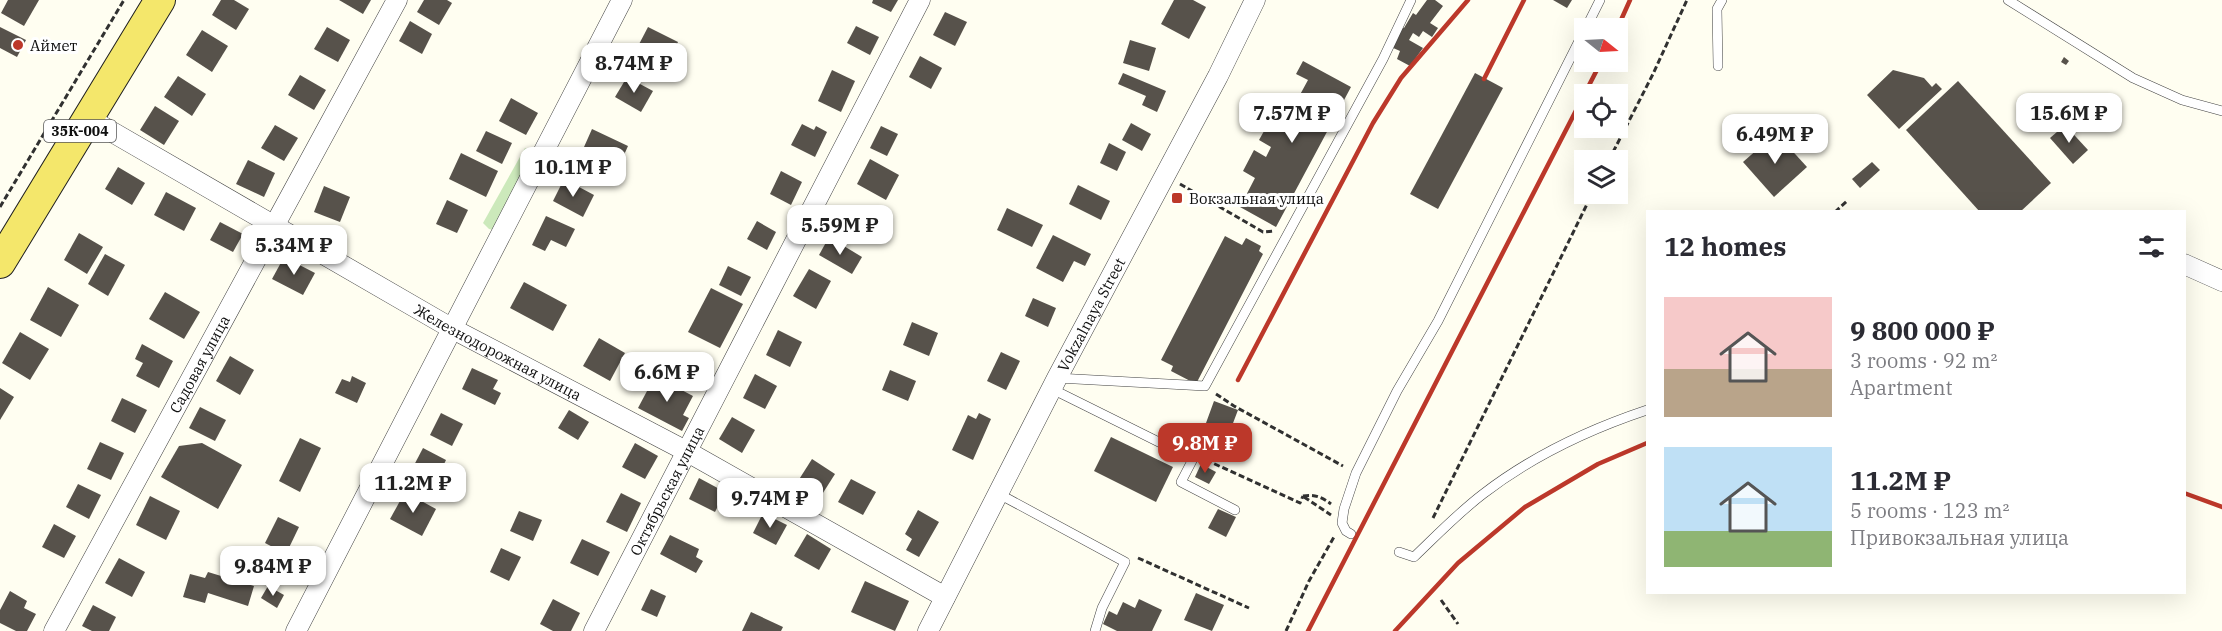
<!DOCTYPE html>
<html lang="en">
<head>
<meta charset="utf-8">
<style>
	:root { --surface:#fff; --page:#f2f2f3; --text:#2b2b33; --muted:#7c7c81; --accent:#bc382a }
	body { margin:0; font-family:"IBM Plex Serif",serif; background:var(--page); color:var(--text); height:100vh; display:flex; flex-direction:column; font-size:22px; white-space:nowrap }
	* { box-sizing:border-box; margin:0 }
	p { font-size:20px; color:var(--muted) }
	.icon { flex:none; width:33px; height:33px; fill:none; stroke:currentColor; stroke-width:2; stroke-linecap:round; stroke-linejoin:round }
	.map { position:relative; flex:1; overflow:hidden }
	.sheet { position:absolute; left:1646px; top:210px; width:540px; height:384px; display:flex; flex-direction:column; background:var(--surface); border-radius:0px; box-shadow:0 6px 24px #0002 }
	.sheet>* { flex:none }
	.needle { width:39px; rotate:108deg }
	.fabs { position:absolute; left:1574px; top:18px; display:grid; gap:12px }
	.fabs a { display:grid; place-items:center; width:54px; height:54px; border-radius:0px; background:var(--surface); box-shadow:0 6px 24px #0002; font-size:30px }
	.price { position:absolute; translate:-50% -51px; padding:0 14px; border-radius:12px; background:#fff; color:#222; font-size:20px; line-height:39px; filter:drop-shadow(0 2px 3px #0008) }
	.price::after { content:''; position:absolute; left:50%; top:36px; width:18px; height:14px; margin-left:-9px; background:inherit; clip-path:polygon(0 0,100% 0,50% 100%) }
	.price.selected { background:var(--accent); color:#fff }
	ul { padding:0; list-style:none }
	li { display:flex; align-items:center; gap:18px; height:150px; padding:0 18px }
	li span { display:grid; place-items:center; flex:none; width:168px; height:120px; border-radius:0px; color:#555 }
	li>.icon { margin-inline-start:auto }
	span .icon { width:72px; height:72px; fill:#fffc; stroke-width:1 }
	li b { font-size:26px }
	h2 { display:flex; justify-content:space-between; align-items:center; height:72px; padding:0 18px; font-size:26px }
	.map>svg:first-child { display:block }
	.green { fill:#cce9bb }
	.building { fill:#57524b }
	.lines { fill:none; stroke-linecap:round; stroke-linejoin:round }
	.service-casing { stroke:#424242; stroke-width:10 }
	.minor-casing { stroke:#424242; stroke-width:21 }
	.primary-casing { stroke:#202020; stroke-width:32 }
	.path { stroke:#313131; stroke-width:3; stroke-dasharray:6 3; stroke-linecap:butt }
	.service { stroke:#fff; stroke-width:9 }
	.minor { stroke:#fff; stroke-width:20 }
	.primary { stroke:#f4e76b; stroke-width:30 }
	.rail { stroke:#bc382a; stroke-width:4.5 }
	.poi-dot { fill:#bc382a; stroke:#fff; stroke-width:2 }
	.labels { text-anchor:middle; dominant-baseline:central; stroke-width:6; stroke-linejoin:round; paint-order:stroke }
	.shield { fill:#fff; stroke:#575757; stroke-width:1.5 }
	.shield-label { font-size:14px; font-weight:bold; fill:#0f0f0f }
	.poi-label { font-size:15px; fill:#0f0f0f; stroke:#fff; text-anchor:start }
	.street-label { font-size:15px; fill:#0f0f0f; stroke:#fff }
</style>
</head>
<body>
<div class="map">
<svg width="2222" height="631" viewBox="0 0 2222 631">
	<rect width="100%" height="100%" fill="#fffef1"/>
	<polygon class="green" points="525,148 541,156 499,231 489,229 483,223"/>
	<g class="building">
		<polygon points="8,0 39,0 24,26 1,13"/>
		<polygon points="221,0 234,0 249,9 236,30 212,15"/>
		<polygon points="339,0 371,0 363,14"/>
		<polygon points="424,0 447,0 452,3 439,25 417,12"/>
		<polygon points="873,0 898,0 891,12 872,3"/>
		<polygon points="1174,0 1193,0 1206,7 1189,39 1161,24"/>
		<polygon points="1427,0 1435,0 1443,6 1430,23 1438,28 1432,37 1423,31 1419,37 1413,33 1409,40 1423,48 1410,66 1397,59 1400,51 1391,47 1400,26 1404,28 1413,13 1416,15"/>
		<polygon points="1553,0 1572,0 1567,8"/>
		<polygon points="945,12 967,22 955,46 933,35"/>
		<polygon points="410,21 432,34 422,54 399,41"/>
		<polygon points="856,26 879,37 870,55 847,43"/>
		<polygon points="0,27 26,40 17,57 0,48"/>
		<polygon points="327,27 350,40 338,62 314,49"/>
		<polygon points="648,27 678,42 667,66 636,50"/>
		<polygon points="202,30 228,46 212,72 186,55"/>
		<polygon points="1130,40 1156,48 1149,71 1123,63"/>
		<polygon points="920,56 942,68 931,89 909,77"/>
		<polygon points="2064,57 2069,61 2066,65 2061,62"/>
		<polygon points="1303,61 1351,87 1276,227 1240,207 1255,178 1243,171 1254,150 1266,157 1271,147 1259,140 1268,124 1280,130 1286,119 1274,113 1283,96 1296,102 1308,80 1296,74"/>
		<polygon points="832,70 855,81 841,112 818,101"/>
		<polygon points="1893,70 1924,78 1932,87 1936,83 1942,89 1899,129 1867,95"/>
		<polygon points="1123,73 1166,91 1157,112 1142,105 1146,96 1118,84"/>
		<polygon points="1475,73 1503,88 1438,209 1410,194"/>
		<polygon points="300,75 326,90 314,110 288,95"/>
		<polygon points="178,76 206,94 192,116 164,97"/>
		<polygon points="627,77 653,91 641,112 615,97"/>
		<polygon points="1958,81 2051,183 2020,212 1980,212 1906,130"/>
		<polygon points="511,98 538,113 526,135 499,121"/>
		<polygon points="155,106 179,121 164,145 140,130"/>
		<polygon points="1131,123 1151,134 1142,151 1122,140"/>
		<polygon points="802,124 814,130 816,126 827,132 815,157 791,145"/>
		<polygon points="275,125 298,138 284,161 261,148"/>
		<polygon points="2065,125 2088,150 2073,164 2050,138"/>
		<polygon points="881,126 898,134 887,156 870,148"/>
		<polygon points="592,129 628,146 615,175 587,162 592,151 584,147"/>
		<polygon points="486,131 512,143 502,164 476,151"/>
		<polygon points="1776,133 1807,167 1774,197 1743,162"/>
		<polygon points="1109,143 1126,152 1117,171 1100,163"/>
		<polygon points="461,153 498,171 486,197 449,179"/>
		<polygon points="870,159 899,175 886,200 857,184"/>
		<polygon points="248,160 275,173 264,197 236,184"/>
		<polygon points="1872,162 1880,170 1860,188 1852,179"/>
		<polygon points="118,167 145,183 132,205 105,189"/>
		<polygon points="781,171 802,182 791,205 770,194"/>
		<polygon points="564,179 594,195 583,217 553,201"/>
		<polygon points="1078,185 1110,201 1101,220 1069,204"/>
		<polygon points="324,186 350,197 340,222 314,212"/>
		<polygon points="166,192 196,208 184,231 154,215"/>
		<polygon points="447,200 468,210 457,233 436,224"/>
		<polygon points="1007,208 1043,225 1032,247 997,230"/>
		<polygon points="546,216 575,229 566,247 551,240 545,251 532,245"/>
		<polygon points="757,221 776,232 767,250 747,239"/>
		<polygon points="220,222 243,234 233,252 210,240"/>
		<polygon points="79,233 103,247 87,274 64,260"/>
		<polygon points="1053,235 1091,254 1085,266 1074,261 1063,282 1036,268"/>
		<polygon points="1225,236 1242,245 1246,238 1261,246 1259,251 1263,254 1196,384 1171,371 1173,366 1161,360"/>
		<polygon points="829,237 862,257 852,274 819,255"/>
		<polygon points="105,254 125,265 108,296 88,284"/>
		<polygon points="284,257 315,273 303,295 272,279"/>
		<polygon points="728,266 751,277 741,296 719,285"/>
		<polygon points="809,269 831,281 816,309 793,296"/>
		<polygon points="524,282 567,305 553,331 510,308"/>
		<polygon points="48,287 79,305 61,337 30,320"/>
		<polygon points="711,288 743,304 720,348 688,332"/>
		<polygon points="165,292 200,312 184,339 149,319"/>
		<polygon points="1033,298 1056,308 1048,327 1025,316"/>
		<polygon points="912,322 938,333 929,356 903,345"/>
		<polygon points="778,330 802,342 790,367 766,355"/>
		<polygon points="20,332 49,349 30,380 2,363"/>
		<polygon points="599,338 625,353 610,381 583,366"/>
		<polygon points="142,344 173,361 159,388 136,376 143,363 135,359"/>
		<polygon points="1001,352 1020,361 1006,390 987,381"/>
		<polygon points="230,356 254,370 240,395 216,381"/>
		<polygon points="688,360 707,368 700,383 681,374"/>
		<polygon points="472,368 498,380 493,389 501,393 495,405 462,389"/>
		<polygon points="890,370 916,381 908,401 882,390"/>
		<polygon points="755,374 777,386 765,409 743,398"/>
		<polygon points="352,376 366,383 357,403 335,393 342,379 350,382"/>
		<polygon points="655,376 693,396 683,415 689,418 682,431 638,408"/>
		<polygon points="0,388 14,397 0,420"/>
		<polygon points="122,398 147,410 135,433 111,421"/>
		<polygon points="1214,401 1238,410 1227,439 1216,435 1211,448 1177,435 1181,426 1202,434"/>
		<polygon points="200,407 226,420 215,441 189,428"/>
		<polygon points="569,410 589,422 578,440 558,428"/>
		<polygon points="441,413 463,424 452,446 430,435"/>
		<polygon points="979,413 991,419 973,460 952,450 968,415 976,419"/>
		<polygon points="732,417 755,430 742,453 719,439"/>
		<polygon points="1111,437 1173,467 1156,502 1094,471"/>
		<polygon points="300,438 321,448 300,492 279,481"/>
		<polygon points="100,442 124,453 111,480 87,469"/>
		<polygon points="202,443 242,465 218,509 161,477 179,446"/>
		<polygon points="635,443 658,456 645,479 622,467"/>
		<polygon points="423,448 446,460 436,481 412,469"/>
		<polygon points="812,459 835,474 821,496 798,481"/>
		<polygon points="1201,464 1216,472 1209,484 1195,477"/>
		<polygon points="699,478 725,492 715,512 689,499"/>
		<polygon points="851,479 876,492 863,515 838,502"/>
		<polygon points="78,484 101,495 89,519 66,507"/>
		<polygon points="405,492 436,509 422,536 390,519"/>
		<polygon points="621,493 641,503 627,532 606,522"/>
		<polygon points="150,496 180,511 166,540 136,525"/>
		<polygon points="1218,509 1236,517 1226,537 1208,528"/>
		<polygon points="918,510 939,522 919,557 906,550 912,539 905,534"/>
		<polygon points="519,511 542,520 533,541 510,531"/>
		<polygon points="763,513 787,525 776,545 753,533"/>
		<polygon points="278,517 299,527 286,554 265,543"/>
		<polygon points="54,524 76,536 64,558 42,547"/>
		<polygon points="807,534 831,549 819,570 794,556"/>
		<polygon points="670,535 699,549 696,557 703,561 696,573 660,554"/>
		<polygon points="582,539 610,552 598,576 570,563"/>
		<polygon points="501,548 521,557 509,581 490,572"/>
		<polygon points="119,558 145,572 132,597 105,583"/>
		<polygon points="208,572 254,586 248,606 208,593 205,603 183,597 190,574 205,578"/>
		<polygon points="865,581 909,601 895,631 851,612"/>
		<polygon points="268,586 284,595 277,608 261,598"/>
		<polygon points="651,589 666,596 657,617 641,610"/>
		<polygon points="10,591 27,601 24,608 36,614 27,631 16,631 0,623 0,610"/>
		<polygon points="1196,593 1224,605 1212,631 1184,620"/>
		<polygon points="553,599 580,613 571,631 553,631 540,624"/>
		<polygon points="1139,599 1162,610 1152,631 1117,631 1103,624 1109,611 1117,615 1123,602 1135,608"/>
		<polygon points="93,605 116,617 109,631 92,631 82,626"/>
		<polygon points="751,612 783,627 781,631 742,631"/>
	</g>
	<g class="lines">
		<g class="service-casing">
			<g id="service">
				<polyline points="2008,0 2133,78 2182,100 2222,111"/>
				<polyline points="1586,28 1600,0"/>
				<polyline points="1718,66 1717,9 1722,0"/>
				<polyline points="1057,378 1205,386 1383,59 1411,0"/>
				<polyline points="1052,389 1193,459 1181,482 1235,510"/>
				<polyline points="999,494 1125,562 1102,608 1095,631"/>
				<polyline points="1351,534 1346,531 1342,523 1344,509 1356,473 1397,391 1438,321 1584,31"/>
				<path d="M1399,552L1414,557C1436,536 1458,513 1483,494C1531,457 1590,429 1647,410"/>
			</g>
		</g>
		<g class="minor-casing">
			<g id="minor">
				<path id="s1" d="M88,118L451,328L686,451L945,597"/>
				<polyline points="2184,264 2222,281"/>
				<path id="s2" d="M54,631L397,0"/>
				<polyline points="296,631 622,0"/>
				<path id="s3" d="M594,631L920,0"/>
				<path id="s4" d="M928,631L1057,378L1218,76L1255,0"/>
			</g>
		</g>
		<g class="primary-casing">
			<polyline id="primary" points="0,263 160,0"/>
		</g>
		<g class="path">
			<polyline points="1609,160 1653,74 1687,0"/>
			<polyline points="1180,184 1263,232 1274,231"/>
			<polyline points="0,207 124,0"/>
			<polyline points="1835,212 1847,201"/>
			<polyline points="1216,394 1234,406 1343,466"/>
			<polyline points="1206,460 1300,503 1303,496"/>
			<path d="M1303,496C1314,494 1322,497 1331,504"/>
			<polyline points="1304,497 1331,515"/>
			<polyline points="1433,518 1592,194"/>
			<polyline points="1138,558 1249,608"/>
			<polyline points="1441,600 1458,624"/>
			<polyline points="1286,631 1309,581 1334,537"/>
		</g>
		<use href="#service" class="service"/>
		<use href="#minor" class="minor"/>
		<use href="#primary" class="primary"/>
		<g class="rail">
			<polyline points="1617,29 1630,0"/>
			<polyline points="1484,79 1524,0"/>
			<polyline points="1238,380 1373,123 1401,78 1468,0"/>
			<polyline points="2184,493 2222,507"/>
			<polyline points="1308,631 1601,62"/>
			<polyline points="1395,631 1458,563 1525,507 1598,464 1647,443"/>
		</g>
	</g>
	<g class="poi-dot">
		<circle cx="18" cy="45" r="6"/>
		<rect x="1171" y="192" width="12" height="12" rx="3"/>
	</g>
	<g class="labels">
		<rect class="shield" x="44" y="120" width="72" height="22" rx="4.5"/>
		<g class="shield-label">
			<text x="80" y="131">35К-004</text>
		</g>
		<g class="poi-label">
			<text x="30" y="45">Аймет</text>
			<text x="1189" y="198">Вокзальная улица</text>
		</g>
		<g class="street-label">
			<text stroke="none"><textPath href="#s4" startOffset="356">Vokzalnaya Street</textPath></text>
			<text stroke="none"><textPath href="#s1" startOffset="472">Железнодорожная улица</textPath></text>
			<text stroke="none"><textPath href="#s2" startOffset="304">Садовая улица</textPath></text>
			<text stroke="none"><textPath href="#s3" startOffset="158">Октябрьская улица</textPath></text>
		</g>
	</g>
</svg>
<div class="fabs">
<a><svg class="needle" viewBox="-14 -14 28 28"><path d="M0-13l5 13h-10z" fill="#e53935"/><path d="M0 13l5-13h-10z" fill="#7c7c81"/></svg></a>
<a><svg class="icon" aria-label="locate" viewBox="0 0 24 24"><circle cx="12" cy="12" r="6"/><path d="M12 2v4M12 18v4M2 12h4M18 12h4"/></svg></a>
<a><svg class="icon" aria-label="layers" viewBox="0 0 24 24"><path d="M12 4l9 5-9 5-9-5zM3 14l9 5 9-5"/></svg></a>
</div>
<b class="price" style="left:634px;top:94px">8.74M ₽</b>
<b class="price" style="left:1292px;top:144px">7.57M ₽</b>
<b class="price" style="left:2069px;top:144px">15.6M ₽</b>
<b class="price" style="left:1775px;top:165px">6.49M ₽</b>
<b class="price" style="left:573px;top:198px">10.1M ₽</b>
<b class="price" style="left:840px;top:256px">5.59M ₽</b>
<b class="price" style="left:294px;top:276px">5.34M ₽</b>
<b class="price" style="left:667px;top:403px">6.6M ₽</b>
<b class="price selected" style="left:1205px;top:474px">9.8M ₽</b>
<b class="price" style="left:413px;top:514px">11.2M ₽</b>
<b class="price" style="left:770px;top:529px">9.74M ₽</b>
<b class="price" style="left:273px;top:597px">9.84M ₽</b>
<section class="sheet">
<h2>12 homes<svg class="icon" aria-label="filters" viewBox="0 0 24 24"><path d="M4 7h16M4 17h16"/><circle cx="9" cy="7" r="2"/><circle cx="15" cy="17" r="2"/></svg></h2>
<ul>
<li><span style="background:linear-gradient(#f6c9c9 60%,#b9a48a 0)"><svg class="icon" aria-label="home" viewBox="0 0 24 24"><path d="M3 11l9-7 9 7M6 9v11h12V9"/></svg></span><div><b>9 800 000 ₽</b><p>3 rooms · 92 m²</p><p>Apartment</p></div></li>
<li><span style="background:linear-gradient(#bfe0f5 70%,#8fb573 0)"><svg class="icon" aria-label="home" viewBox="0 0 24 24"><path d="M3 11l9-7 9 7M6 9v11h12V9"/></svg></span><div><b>11.2M ₽</b><p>5 rooms · 123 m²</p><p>Привокзальная улица</p></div></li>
</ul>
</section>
</div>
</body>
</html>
